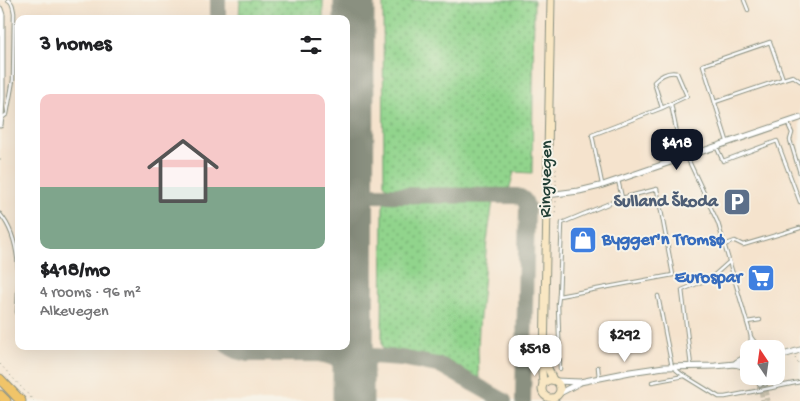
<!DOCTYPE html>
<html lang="en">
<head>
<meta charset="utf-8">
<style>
	:root { --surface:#fff; --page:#f6f6f6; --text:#202124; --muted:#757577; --accent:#111827 }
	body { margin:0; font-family:"Gochi Hand",sans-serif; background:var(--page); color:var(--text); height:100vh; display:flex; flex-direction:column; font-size:19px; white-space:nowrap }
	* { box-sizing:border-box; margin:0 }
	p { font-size:16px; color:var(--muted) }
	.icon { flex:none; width:28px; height:28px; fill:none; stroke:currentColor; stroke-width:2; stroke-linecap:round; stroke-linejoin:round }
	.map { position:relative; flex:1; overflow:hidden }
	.details { position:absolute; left:15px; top:15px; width:335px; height:335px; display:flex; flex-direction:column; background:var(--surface); border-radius:10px; box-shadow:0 5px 20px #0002 }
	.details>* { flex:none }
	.needle { width:32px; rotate:347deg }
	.tools { position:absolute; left:740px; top:340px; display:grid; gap:10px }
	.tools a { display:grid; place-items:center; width:45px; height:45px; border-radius:10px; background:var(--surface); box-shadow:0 5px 20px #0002; font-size:25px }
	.price { position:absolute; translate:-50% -42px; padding:0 11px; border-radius:10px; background:#fff; color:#222; font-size:16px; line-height:32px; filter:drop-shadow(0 1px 2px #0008) }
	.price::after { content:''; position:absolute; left:50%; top:30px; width:15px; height:11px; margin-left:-8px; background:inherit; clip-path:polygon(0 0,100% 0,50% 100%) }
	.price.current { background:var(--accent); color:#fff }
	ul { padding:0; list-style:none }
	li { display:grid; align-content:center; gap:10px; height:265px; padding:0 25px }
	li span { display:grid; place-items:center; height:155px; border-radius:10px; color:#555 }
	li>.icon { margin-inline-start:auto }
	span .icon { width:90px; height:90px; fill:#fffc; stroke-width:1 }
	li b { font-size:21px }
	h2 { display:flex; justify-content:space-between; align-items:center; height:60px; padding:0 25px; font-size:21px }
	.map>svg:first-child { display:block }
	.grass { fill:url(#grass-dots); stroke:#588860 }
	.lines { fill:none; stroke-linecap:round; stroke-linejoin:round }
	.taxiway { stroke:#8a9080; stroke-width:16 }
	.runway { stroke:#8a9080; stroke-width:41 }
	.street-tunnel { stroke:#cac2ae; stroke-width:5; stroke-dasharray:5 2.5; stroke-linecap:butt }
	.lane-casing { stroke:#8a9080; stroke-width:4.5 }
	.street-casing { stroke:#8a9080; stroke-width:7 }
	.secondary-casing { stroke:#8a9080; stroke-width:9 }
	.highway-casing { stroke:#8a9080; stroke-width:11 }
	.path { stroke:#8a9080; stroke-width:1; stroke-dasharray:1 4; stroke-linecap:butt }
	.lane { stroke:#fff; stroke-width:2.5 }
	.street { stroke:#fff; stroke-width:5 }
	.secondary { stroke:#f9e7c3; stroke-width:7 }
	.highway { stroke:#f0c469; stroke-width:9 }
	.lane-bridge-casing { stroke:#8a9080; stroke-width:4.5; stroke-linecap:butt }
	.lane-bridge { stroke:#fff; stroke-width:2.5 }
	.labels { text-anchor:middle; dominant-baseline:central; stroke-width:4; stroke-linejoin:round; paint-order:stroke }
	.street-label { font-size:18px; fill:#1f3d34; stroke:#f7f3e8 }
	.service-label { font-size:18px; font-weight:bold; fill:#4e5e75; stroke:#f7f3e8; text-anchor:end }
	.shop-label { font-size:18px; font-weight:bold; fill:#366cbe; stroke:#f7f3e8; text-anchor:start }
</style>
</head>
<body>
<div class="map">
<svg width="800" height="401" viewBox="0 0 800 401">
	<defs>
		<pattern id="grass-dots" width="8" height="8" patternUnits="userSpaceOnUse" patternTransform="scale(1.25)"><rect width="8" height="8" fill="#91d48c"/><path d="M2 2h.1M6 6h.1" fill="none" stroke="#76ad73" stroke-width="1.8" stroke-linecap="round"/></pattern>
	</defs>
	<rect width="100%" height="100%" fill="#f7f3e8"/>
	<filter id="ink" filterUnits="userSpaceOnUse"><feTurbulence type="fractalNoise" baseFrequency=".02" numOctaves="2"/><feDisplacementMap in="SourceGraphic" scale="10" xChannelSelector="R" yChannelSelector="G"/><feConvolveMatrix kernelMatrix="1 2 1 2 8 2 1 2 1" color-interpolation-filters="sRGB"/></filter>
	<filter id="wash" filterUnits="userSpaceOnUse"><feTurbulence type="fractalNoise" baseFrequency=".0096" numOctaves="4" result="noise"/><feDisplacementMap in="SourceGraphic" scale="20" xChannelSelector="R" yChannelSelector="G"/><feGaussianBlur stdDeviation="1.12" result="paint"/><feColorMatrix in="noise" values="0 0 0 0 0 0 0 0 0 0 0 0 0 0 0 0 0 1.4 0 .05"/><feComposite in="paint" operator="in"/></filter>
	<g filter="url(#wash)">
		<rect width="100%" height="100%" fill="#f5e3cd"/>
		<g class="grass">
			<polygon points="240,0 323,0 323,19 239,19"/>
			<polygon points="383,0 534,0 532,173 514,172 509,190 388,189 384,184"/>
			<polygon points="391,199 493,200 487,241 479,327 478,350 479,381 443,361 430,357 388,351 384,349 382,345 383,207 385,202"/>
		</g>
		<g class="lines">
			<g class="taxiway">
				<polyline points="218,19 218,0"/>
				<path d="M354,176C356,186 361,191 371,195L516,196C523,197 526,201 527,208L523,401"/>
				<path d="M354,212C357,203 361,197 371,195"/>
				<polyline points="346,248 351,257 353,266"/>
				<polyline points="353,336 357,347 365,354 372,356 402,358 442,366 504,401"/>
				<polyline points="228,346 236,351 248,354 324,354 332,352 342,346"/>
				<path d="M319,354C341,357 350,367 353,388"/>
			</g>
			<polyline class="runway" points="353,401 354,0"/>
		</g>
	</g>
	<g filter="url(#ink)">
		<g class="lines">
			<g class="street-tunnel">
				<polyline points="765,383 768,401"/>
				<polyline points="760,384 763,401"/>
			</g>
			<g class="lane-casing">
				<g id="lane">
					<polyline points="744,0 748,10"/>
					<polyline points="715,102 783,79"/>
					<polyline points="671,104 679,143 684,158"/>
					<path d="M2,118L7,114L13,80L14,13C13,8 13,2 8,0"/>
					<polyline points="787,122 792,133 790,140 800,173"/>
					<polyline points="727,141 703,65 770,42 783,79 793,76 800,81"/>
					<polyline points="717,148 723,161 777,141 800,202"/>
					<polyline points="687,157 718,223 749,329 751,337 750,349"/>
					<path d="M602,184L592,135L662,108L687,96L677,73C668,71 661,75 654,82L662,108"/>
					<path d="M0,214C22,240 19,280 17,312L19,316"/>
					<polyline points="724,245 735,241 743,245 800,228"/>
					<polyline points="559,296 673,275 657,189 622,198"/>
					<polyline points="658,296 672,367"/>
					<polyline points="747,322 760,320"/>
					<polyline points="751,337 760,349"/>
					<polyline points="691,366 682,290 711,278 729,262"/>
					<polyline points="598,367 599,378"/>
					<polyline points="674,368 680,373 719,397 725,397 756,391"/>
					<polyline points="560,369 558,304 559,296 562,223 622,198 618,180"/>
					<polyline points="652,382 684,376"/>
					<polyline points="771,388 800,382"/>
				</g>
			</g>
			<g class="street-casing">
				<g id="street">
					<polyline points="0,9 2,15 2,97 1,118 0,125"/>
					<polyline points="547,195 579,191 600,186 800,118"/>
					<polyline points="776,358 783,355 800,350"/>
					<polyline points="735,364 737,362 748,356"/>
					<polyline points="758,376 760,384"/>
					<polyline points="764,376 765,383"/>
					<polyline points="555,381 580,382 630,372 664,367 715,366 735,364 749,368"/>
					<polyline points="558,394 579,383"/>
				</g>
			</g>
			<g class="secondary-casing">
				<g id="secondary">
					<polyline points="545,361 553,380"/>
					<circle cx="551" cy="389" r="9"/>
					<polyline points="543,384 542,371 544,358 551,0"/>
				</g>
			</g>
			<g class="highway-casing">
				<g id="highway">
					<polyline points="0,379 21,401"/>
					<polyline points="0,395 6,401"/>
				</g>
			</g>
			<g class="path">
				<polyline points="0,159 3,159"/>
				<polyline points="555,164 556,168 556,187"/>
				<polyline points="554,217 555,214 556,201"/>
				<polyline points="795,358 800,366"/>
				<polyline points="0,364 34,401"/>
			</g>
			<use href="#lane" class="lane"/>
			<use href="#street" class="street"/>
			<use href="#secondary" class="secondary"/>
			<use href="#highway" class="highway"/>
			<g class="lane-bridge-casing">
				<polyline id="lane-bridge" points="756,391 771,388"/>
			</g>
			<use href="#lane-bridge" class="lane-bridge"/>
		</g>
	</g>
	<defs>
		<g id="parking-square" transform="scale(1.4375)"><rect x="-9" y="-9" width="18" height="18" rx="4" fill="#5c6f8a" stroke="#f7f3e8"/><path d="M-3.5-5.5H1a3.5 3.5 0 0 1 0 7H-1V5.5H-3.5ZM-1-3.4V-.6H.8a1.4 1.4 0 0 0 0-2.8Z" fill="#fff"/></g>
		<g id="shop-square" transform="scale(1.4375)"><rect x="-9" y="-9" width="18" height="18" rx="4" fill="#3f7fe0" stroke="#f7f3e8"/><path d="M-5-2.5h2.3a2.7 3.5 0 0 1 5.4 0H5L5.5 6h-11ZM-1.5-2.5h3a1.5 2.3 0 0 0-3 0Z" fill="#fff"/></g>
		<g id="supermarket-square" transform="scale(1.4375)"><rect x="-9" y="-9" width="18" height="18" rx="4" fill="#3f7fe0" stroke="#f7f3e8"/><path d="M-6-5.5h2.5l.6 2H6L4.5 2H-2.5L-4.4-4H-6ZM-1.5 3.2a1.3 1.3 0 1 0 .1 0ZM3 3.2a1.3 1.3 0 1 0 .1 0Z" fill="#fff"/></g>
	</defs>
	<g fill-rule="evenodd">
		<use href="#parking-square" x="737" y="202"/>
		<use href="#shop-square" x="583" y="240"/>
		<use href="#supermarket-square" x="761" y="278"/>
	</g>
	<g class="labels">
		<g class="street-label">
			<text transform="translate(547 179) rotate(-89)">Ringvegen</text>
		</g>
		<g class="service-label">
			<text x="718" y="202">Sulland Škoda</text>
		</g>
		<g class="shop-label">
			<text x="602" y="240">Bygger'n Tromsø</text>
			<text x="742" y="278" text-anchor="end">Eurospar</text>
		</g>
	</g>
</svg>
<div class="tools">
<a><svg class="needle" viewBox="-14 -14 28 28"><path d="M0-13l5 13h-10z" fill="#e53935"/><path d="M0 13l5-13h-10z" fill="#757577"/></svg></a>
</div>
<b class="price current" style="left:677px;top:171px">$418</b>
<b class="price" style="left:625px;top:363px">$292</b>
<b class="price" style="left:535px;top:377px">$518</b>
<section class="details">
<h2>3 homes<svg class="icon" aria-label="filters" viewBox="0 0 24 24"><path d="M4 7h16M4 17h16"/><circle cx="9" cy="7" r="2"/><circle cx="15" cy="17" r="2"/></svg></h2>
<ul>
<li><span style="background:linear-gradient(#f6c9c9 60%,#7fa58c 0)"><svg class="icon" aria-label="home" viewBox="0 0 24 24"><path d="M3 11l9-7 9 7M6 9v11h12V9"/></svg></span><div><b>$418/mo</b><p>4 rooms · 96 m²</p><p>Alkevegen</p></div></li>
</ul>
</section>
</div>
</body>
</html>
